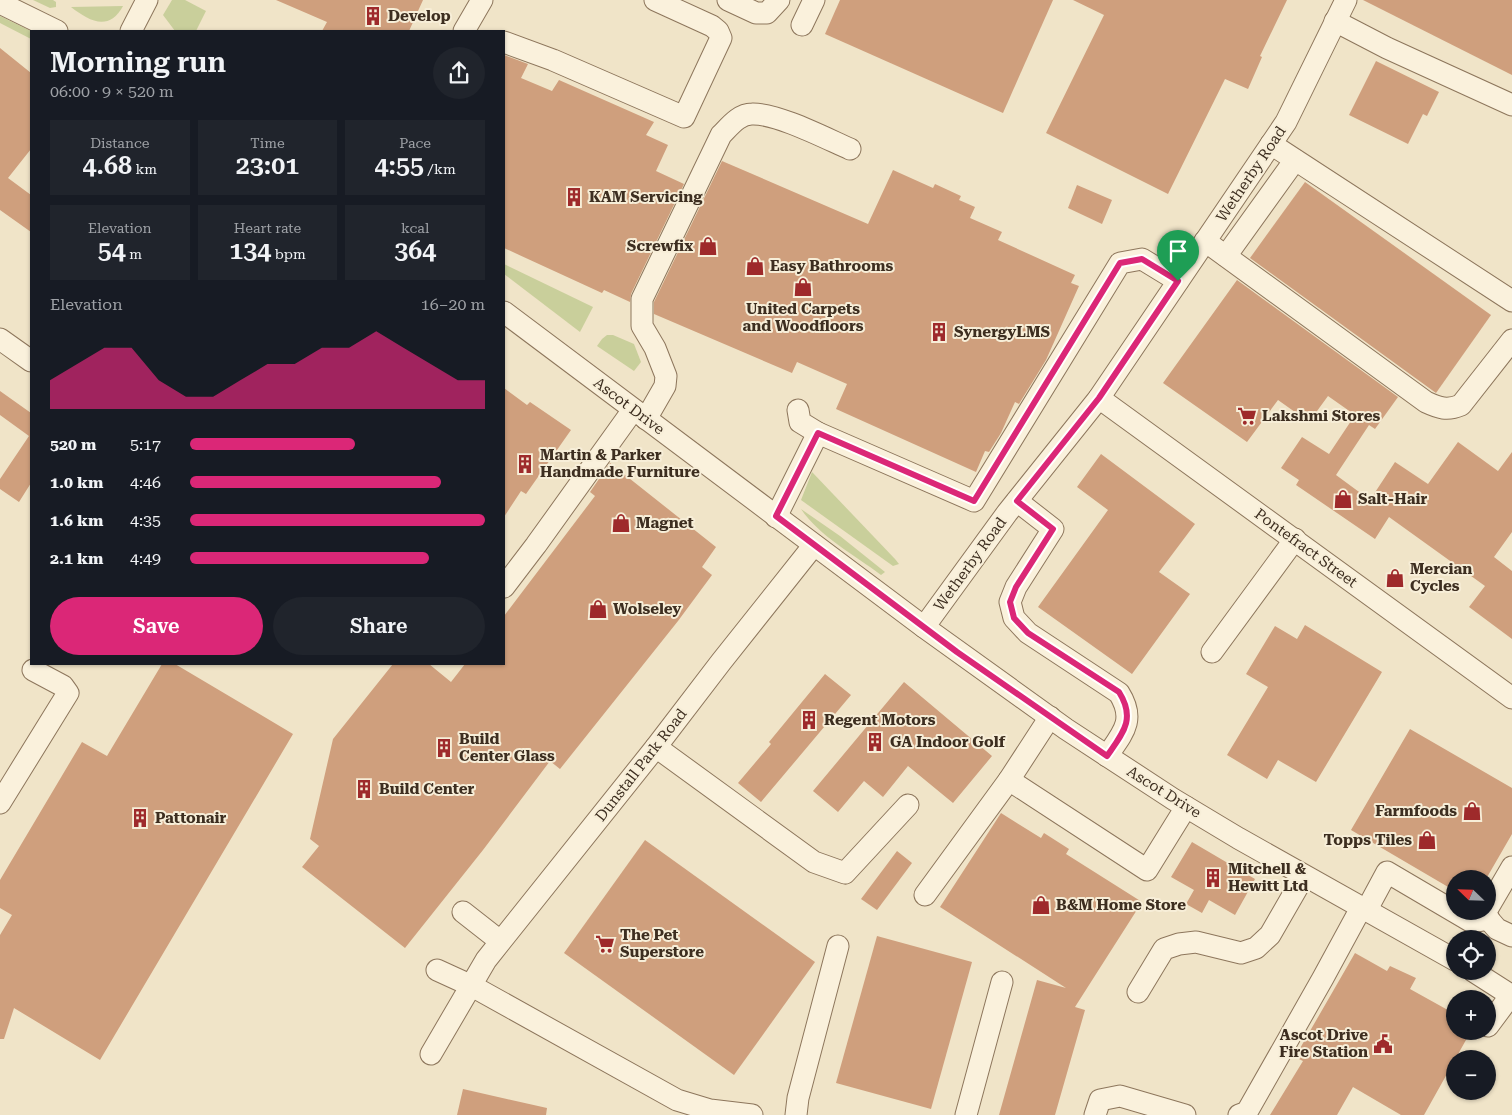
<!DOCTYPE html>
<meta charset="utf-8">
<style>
:root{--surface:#171b24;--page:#20242c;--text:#f1f3f6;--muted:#9ea1a6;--accent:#db2777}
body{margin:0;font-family:"Roboto Serif",serif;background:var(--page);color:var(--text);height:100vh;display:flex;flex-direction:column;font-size:19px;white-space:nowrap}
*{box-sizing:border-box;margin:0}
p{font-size:16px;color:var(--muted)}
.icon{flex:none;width:28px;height:28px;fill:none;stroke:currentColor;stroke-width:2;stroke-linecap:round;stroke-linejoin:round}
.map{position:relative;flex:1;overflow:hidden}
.details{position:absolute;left:30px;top:30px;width:475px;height:635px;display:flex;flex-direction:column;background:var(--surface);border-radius:0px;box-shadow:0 1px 4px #0004}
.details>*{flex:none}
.needle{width:32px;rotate:293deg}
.fabs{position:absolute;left:1446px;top:870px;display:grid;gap:10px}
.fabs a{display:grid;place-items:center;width:50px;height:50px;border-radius:50%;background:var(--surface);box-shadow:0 1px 4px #0004;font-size:25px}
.pin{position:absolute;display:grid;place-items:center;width:42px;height:42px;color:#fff;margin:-51px -21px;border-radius:50% 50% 50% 0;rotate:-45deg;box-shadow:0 0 5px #0007}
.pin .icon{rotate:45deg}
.round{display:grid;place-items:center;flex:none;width:52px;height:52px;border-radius:26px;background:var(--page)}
.head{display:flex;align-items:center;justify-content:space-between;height:85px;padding:0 20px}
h1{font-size:28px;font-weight:600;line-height:38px}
.metrics{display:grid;grid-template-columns:repeat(3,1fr);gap:8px;height:85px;padding:5px 20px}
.metrics div{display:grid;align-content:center;border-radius:0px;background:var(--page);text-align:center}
.metrics b{font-size:25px;font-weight:600}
.metrics small{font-size:14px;font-weight:400}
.metrics p{font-size:14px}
.chart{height:140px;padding:10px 20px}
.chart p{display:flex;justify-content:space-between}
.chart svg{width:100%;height:90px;margin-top:5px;fill:var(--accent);opacity:.7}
.button{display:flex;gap:10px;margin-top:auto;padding:10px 20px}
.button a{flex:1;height:58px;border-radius:30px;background:var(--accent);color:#fff;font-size:20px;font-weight:600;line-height:58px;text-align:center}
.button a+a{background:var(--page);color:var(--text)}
ul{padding:0 20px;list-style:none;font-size:16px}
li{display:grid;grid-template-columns:80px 60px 1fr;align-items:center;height:38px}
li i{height:12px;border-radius:6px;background:var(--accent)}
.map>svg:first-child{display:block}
.green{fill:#c9cf9b}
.building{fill:#cf9f7d}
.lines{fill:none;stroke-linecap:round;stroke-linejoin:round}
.minor-casing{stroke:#8d765c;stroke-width:23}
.minor{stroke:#faf1dc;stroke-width:21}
.route-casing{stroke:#fff;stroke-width:10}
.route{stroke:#db2777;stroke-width:6}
.labels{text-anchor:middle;stroke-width:4;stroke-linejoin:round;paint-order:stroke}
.poi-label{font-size:15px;font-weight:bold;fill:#3d2e20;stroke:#f7eed8;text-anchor:start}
.street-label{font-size:15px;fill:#3d2e20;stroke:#f7eed8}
</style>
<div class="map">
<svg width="1512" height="1115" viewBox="0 0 1512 1115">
<rect width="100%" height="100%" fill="#f0e4c8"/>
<g class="green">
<polygon points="33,0 53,0 56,2 56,7 50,8"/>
<polygon points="172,0 185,0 206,11 196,31 175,31 163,15"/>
<path d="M123,6C109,32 89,21 71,7Z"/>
<polygon points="0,16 31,31 31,39 0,23"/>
<polygon points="504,264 593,307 580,332 504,274"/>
<polygon points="607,335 613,335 634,344 641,362 634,371 597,346 602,339"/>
<polygon points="812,472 895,559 899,564 893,566 801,500"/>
<path d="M801,509L840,536L885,572L881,575C855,555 820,537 801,509Z"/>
</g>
<g class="building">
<polygon points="276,0 423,0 409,31 322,31 327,22"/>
<polygon points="840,0 1053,0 1003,113 825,34"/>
<polygon points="1073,0 1287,0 1260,56 1262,57 1248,89 1225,79 1168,194 1046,133 1104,15"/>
<polygon points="1363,0 1512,0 1512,75"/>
<polygon points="0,48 31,73 31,149 8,178 31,195 31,232 0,210"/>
<polygon points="504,55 528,64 521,78 552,91 559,80 654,122 646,135 668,145 656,171 684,184 631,294 630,302 604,290 602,293 504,248"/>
<polygon points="1376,61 1439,92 1427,116 1423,114 1408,144 1349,115"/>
<polygon points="722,161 868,224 893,170 933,188 935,184 961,196 959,200 975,207 970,218 1002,232 998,240 1075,275 1071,283 1079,286 1046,360 1019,404 1015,402 1001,433 989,452 985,451 976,472 836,409 847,384 797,362 792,373 654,314 654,302"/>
<polygon points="1305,182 1491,315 1436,393 1250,258"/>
<polygon points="1077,185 1112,200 1102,224 1068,208"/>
<polygon points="1237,280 1398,397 1375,429 1369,425 1336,475 1370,500 1395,462 1428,484 1458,442 1498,471 1512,452 1512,532 1494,557 1512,571 1512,639 1469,607 1485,586 1389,517 1375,539 1296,485 1299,480 1281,468 1302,437 1329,454 1355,415 1328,396 1309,422 1278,400 1247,442 1163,383"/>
<polygon points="504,388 527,405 530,402 571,430 526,494 521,491 504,517"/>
<polygon points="0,391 31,413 31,483 19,502 0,489 0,479 29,436 0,415"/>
<polygon points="1101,454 1195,524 1159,572 1190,594 1132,674 1038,607 1108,510 1077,487"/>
<polygon points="610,463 716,547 702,567 712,575 678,621 560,769 550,761 483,850 405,948 302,867 319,846 310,839 333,739 393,664 429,664 451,682 465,664 504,664 504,616 595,496 590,492"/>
<polygon points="1305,625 1382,672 1316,782 1278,760 1267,779 1227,755 1268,687 1246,674 1275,626 1297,639"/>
<polygon points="162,664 175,664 293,734 100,1060 14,1008 4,1039 0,1039 0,935 12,915 0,908 0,880 82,742 107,756"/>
<polygon points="825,674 851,695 761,802 738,783 771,744 769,742"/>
<polygon points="904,682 992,756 953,803 908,766 883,797 864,781 838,812 813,791"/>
<polygon points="1410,729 1512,788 1512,834 1486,879 1455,879 1455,891 1351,830"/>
<polygon points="1001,813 1041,838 1044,833 1069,849 1066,854 1142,902 1075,1007 1085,1010 1055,1115 999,1115 1037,980 1066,988 940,907"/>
<polygon points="645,840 815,962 734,1075 564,953"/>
<polygon points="1192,842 1255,879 1235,915 1209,900 1202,913 1186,904 1194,890 1171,877"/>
<polygon points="897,851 912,863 877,910 861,899"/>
<polygon points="877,936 972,962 931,1109 836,1083"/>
<polygon points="1355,953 1387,971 1390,966 1416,978 1410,989 1455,1014 1455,1031 1471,1031 1424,1115 1401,1115 1353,1087 1337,1115 1270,1115 1303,1061 1295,1057"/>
<polygon points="463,1089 547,1108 546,1115 457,1115"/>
</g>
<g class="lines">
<g class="minor-casing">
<g id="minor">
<polyline points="728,0 756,13 767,13 779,0"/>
<polyline points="0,3 57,31"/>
<polyline points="1335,21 1387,48 1512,105"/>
<polyline points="802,25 814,0"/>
<polyline points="131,31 147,0"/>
<polyline points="464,31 482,0"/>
<polyline points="504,42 553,60 684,117 721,38 718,31 712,26 655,0"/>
<polyline points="1271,144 1512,301"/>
<path d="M1205,241L1426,402C1439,408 1447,411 1461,405L1512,340"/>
<polyline points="1226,256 1295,160"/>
<polyline points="504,312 924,627 1066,729 1173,799 1238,838 1455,960"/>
<polyline points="0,339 31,361"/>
<polyline points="1099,398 1512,698"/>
<polyline points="798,410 800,422 818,433 974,501 1120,263 1142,259 1178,281"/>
<path d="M646,419L665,386L666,376L655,348L642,326V299L721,135C730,126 739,114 752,114C777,113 827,139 850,149"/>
<path d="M1017,501L1053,529L1016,587L1010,602L1014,618L1028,633L1119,693C1136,720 1123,733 1107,756"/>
<polyline points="776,517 818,433"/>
<polyline points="504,587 536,545 633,410"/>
<polyline points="924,627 1007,513 1099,398 1286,122 1346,0"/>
<polyline points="1212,652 1295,539"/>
<polyline points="656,747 814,862 845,873 908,805"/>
<polyline points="1009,780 1147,870 1186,807"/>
<polyline points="0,803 68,693 63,686 33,670"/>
<polyline points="925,895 1009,780 1050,717"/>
<polyline points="1488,908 1512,867"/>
<polyline points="1366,911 1387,872 1472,922 1489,919"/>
<polyline points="1486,911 1484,914 1497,929 1512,936"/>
<polyline points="463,912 500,941"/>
<polyline points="437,970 472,986 677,1100 710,1110 752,1115"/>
<polyline points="1473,971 1512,996"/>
<polyline points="1138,992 1164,949 1179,944 1196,942 1241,953 1256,948 1270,935 1304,876"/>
<polyline points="1488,1026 1511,995"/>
<polyline points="431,1054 486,960 656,747 721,662 814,545"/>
<polyline points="796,1115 798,1098 838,946"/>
<polyline points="966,1115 1002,982"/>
<polyline points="1095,1115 1100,1100 1120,1096 1185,1115"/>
<polyline points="1239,1115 1247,1112 1323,978 1361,908"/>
</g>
</g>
<use href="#minor" class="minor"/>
</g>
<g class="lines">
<g class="route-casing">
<path id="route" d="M1142,259L1178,281L1099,398L1017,501L1053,529L1016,587L1010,602L1014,618L1028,633L1119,692C1136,719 1123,733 1107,756L957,652L776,516L818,433L974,501L1120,263Z"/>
</g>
<use href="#route" class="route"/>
</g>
<defs>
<g id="building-bare" transform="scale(1.5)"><path d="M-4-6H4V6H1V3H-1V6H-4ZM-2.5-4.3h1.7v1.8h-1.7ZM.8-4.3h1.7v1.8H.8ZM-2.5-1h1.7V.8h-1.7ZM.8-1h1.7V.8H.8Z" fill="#9e2a2b" stroke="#f7eed8" stroke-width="2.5" paint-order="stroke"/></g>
<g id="shop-bare" transform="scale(1.5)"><path d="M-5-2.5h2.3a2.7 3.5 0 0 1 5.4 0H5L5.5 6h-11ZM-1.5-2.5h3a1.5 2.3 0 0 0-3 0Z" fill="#9e2a2b" stroke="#f7eed8" stroke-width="2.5" paint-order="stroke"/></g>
<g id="supermarket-bare" transform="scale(1.5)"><path d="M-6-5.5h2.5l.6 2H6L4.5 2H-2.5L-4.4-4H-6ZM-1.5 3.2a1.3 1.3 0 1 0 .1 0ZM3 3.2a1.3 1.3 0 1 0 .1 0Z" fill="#9e2a2b" stroke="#f7eed8" stroke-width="2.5" paint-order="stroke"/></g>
<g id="civic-bare" transform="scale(1.5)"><path d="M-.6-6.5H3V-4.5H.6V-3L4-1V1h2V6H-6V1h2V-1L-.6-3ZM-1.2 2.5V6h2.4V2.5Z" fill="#9e2a2b" stroke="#f7eed8" stroke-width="2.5" paint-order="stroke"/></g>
</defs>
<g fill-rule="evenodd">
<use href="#building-bare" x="373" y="16"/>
<use href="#building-bare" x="574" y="197"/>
<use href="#shop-bare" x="708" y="246"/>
<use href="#shop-bare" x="755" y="266"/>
<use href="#shop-bare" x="803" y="287"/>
<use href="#building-bare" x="939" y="332"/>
<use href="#supermarket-bare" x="1247" y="416"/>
<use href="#building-bare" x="525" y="464"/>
<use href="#shop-bare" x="1343" y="499"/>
<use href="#shop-bare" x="621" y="523"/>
<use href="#shop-bare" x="1395" y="578"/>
<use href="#shop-bare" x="598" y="609"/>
<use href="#building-bare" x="809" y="720"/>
<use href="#building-bare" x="875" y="742"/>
<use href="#building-bare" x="444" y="748"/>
<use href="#building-bare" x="364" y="789"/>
<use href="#shop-bare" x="1472" y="811"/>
<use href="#building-bare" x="140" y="818"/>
<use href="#shop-bare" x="1427" y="840"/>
<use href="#building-bare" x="1213" y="878"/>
<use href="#shop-bare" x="1041" y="905"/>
<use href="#supermarket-bare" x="605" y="944"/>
<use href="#civic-bare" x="1383" y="1044"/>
</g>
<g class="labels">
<g class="poi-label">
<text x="388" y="21">Develop</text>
<text x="589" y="202">KAM Servicing</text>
<text x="693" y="251" text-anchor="end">Screwfix</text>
<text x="770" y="271">Easy Bathrooms</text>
<text x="803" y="314" text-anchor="middle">United Carpets<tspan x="803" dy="17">and Woodfloors</tspan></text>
<text x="954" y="337">SynergyLMS</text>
<text x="1262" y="421">Lakshmi Stores</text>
<text x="540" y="460">Martin &amp; Parker<tspan x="540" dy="17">Handmade Furniture</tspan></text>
<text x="1358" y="504">Salt-Hair</text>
<text x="636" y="528">Magnet</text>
<text x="1410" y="574">Mercian<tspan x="1410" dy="17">Cycles</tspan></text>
<text x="613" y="614">Wolseley</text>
<text x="824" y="725">Regent Motors</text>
<text x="459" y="744">Build<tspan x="459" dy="17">Center Glass</tspan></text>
<text x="890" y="747">GA Indoor Golf</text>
<text x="379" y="794">Build Center</text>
<text x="1457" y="816" text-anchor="end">Farmfoods</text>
<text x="155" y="823">Pattonair</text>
<text x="1412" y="845" text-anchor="end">Topps Tiles</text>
<text x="1228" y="874">Mitchell &amp;<tspan x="1228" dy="17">Hewitt Ltd</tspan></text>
<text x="1056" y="910">B&amp;M Home Store</text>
<text x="620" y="940">The Pet<tspan x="620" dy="17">Superstore</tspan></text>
<text x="1368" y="1040" text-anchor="end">Ascot Drive<tspan x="1368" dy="17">Fire Station</tspan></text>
</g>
<g class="street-label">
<text transform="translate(1251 174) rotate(-56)" y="5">Wetherby Road</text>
<text transform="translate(629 406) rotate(37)" y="5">Ascot Drive</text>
<text transform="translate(1306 548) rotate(36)" y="5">Pontefract Street</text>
<text transform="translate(970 564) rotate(-54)" y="5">Wetherby Road</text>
<text transform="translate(641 765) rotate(-52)" y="5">Dunstall Park Road</text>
<text transform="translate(1164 792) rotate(32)" y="5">Ascot Drive</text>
</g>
</g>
</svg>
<div class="fabs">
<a><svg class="needle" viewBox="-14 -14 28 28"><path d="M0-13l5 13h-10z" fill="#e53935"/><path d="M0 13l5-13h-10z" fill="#9ea1a6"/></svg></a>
<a><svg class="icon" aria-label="locate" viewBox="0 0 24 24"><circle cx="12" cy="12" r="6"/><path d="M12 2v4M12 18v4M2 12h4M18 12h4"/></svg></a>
<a>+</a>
<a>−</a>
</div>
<div class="pin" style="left:1178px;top:281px;background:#1e9e55"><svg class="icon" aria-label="arrive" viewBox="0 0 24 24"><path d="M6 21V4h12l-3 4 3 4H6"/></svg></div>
<section class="details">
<div class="head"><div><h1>Morning run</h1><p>06:00 · 9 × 520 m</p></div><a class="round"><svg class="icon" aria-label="share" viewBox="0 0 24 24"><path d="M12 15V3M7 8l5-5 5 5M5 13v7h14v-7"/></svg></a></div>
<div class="metrics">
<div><p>Distance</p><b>4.68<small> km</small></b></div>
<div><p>Time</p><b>23:01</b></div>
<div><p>Pace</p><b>4:55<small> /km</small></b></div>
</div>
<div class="metrics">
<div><p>Elevation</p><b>54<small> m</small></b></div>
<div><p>Heart rate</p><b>134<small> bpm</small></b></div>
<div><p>kcal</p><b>364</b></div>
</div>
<div class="chart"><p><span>Elevation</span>16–20 m</p>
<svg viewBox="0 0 160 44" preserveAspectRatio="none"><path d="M0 44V30L10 22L20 14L30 14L40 30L50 38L60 38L70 30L80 22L90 22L100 14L110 14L120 6L130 14L140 22L150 30L160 30V44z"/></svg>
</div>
<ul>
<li><b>520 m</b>5:17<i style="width:56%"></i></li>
<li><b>1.0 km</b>4:46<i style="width:85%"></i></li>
<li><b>1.6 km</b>4:35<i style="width:100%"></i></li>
<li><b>2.1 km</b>4:49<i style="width:81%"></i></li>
</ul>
<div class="button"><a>Save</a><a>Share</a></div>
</section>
</div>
